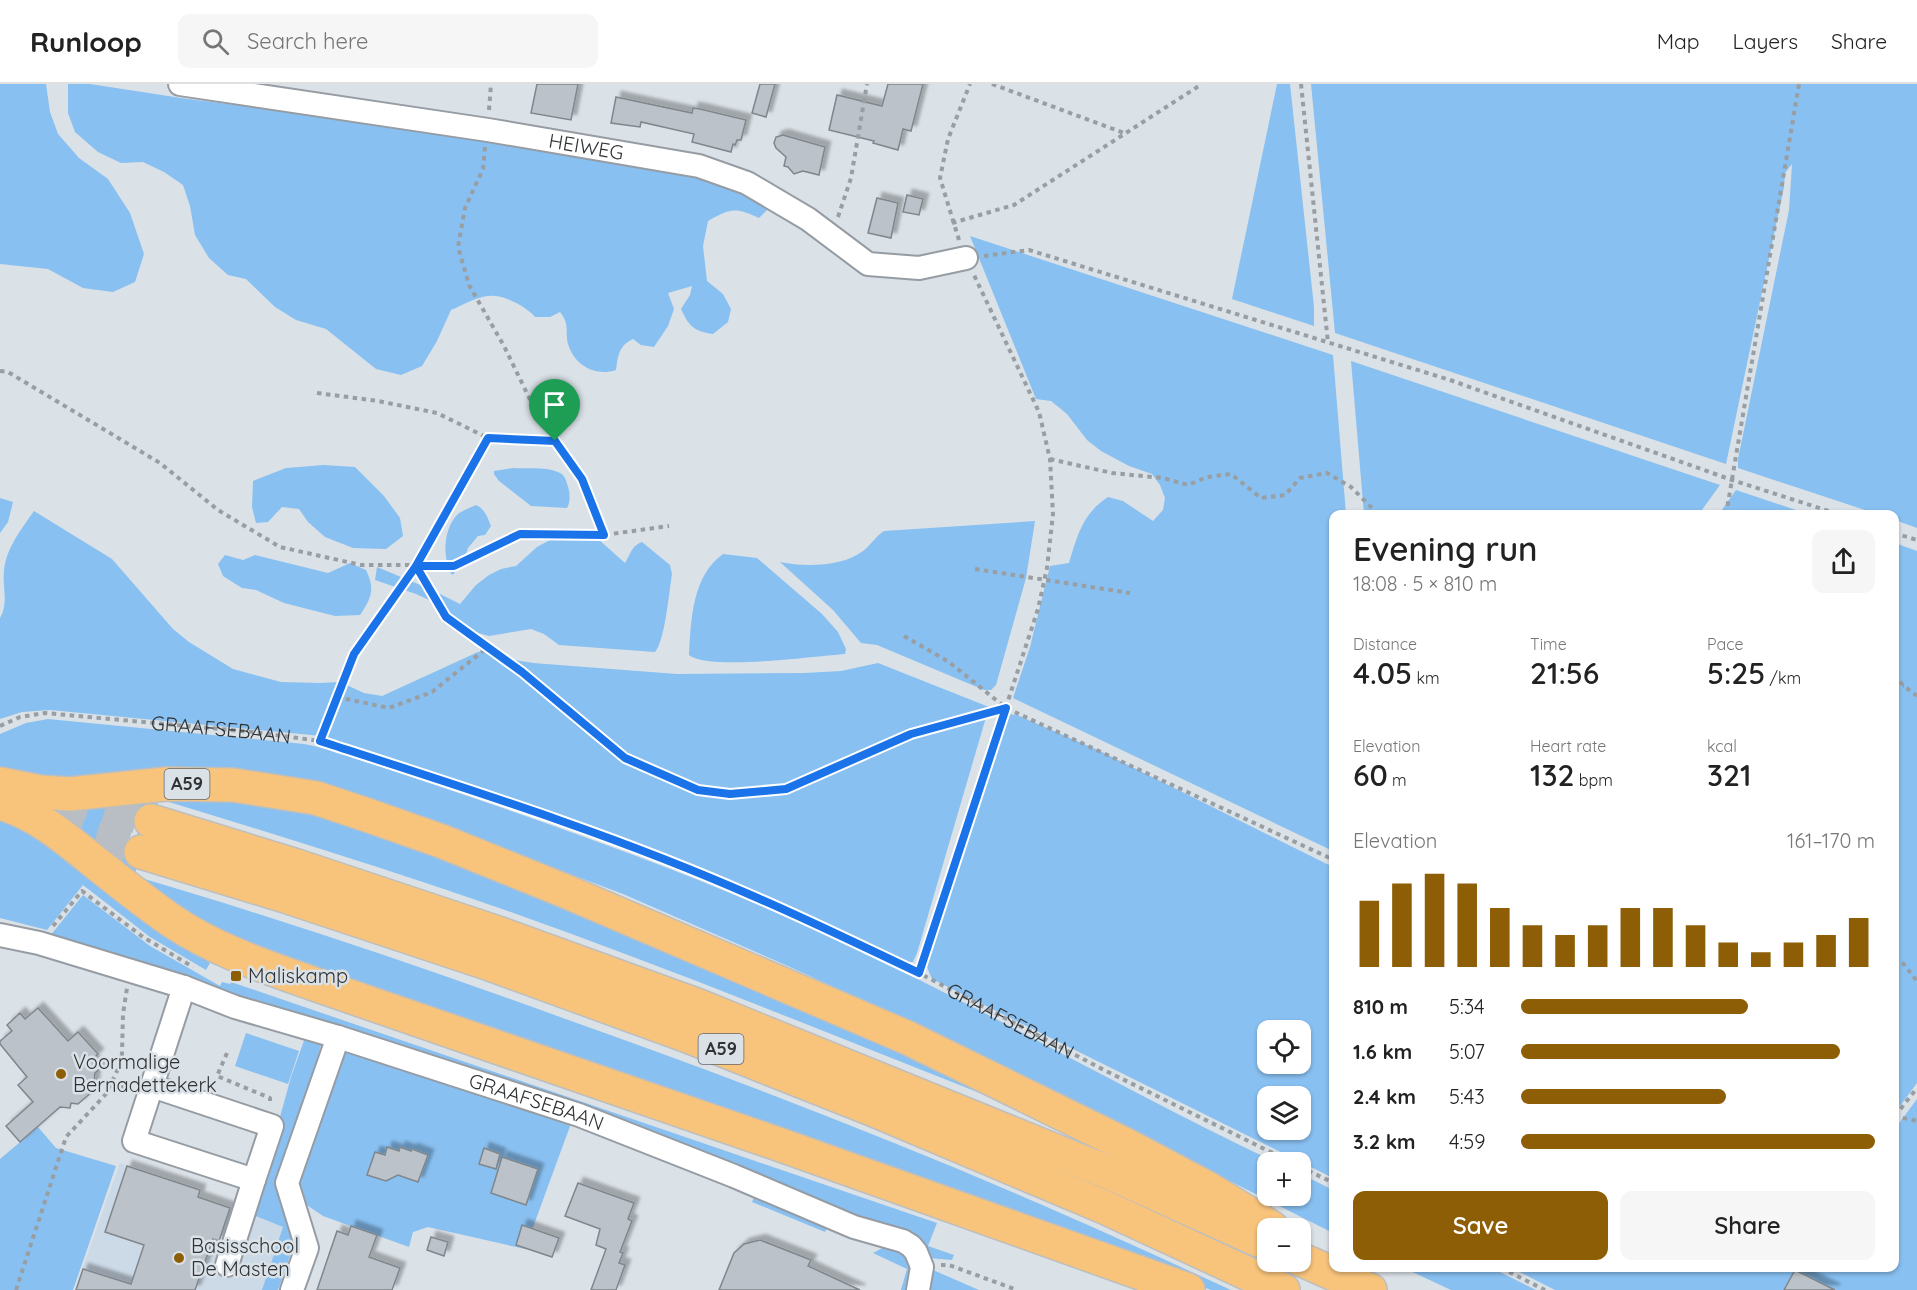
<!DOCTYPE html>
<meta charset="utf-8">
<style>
:root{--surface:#fff;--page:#f6f6f6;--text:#222;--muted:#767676;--line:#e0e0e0;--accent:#8d5e06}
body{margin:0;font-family:Quicksand,sans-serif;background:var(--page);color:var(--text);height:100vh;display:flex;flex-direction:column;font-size:22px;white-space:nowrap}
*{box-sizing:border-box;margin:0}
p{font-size:20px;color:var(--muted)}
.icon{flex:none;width:33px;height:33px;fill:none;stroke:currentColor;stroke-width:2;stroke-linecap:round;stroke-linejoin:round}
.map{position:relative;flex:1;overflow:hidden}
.panel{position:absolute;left:1329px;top:426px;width:570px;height:762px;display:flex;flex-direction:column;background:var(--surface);border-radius:12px;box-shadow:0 2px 4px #0004}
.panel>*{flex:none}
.buttons{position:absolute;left:1257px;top:936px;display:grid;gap:12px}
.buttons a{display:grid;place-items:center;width:54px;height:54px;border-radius:12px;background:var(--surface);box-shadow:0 2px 4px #0004;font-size:30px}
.pin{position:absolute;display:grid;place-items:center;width:51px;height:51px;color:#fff;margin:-62px -26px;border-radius:50% 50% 50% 0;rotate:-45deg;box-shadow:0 0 6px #0007}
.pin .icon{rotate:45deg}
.round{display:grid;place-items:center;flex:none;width:63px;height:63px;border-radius:12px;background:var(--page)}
.overview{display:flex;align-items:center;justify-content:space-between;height:102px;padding:0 24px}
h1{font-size:33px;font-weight:600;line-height:45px}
.figures{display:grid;grid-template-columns:repeat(3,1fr);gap:9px;height:102px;padding:6px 24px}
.figures div{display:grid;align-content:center}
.figures b{font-size:30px;font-weight:600}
.figures small{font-size:16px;font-weight:400}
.figures p{font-size:16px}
.chart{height:168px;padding:12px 24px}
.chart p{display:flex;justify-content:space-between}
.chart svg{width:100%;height:108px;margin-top:6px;stroke:var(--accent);stroke-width:6}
.action{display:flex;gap:12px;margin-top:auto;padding:12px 24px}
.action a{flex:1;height:69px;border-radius:12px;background:var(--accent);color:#fff;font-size:24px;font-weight:600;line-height:69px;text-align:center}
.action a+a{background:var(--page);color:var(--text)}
ul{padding:0 24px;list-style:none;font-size:20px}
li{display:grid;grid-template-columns:96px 72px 1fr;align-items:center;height:45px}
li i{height:15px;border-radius:8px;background:var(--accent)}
header{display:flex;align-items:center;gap:36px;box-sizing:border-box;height:84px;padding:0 30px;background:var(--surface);border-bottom:2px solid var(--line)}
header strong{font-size:28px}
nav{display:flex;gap:33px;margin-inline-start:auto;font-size:21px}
.search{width:420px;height:54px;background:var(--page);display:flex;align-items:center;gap:15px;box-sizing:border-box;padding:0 21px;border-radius:12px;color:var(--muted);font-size:22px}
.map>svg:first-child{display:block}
.built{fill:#ccd9e6}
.green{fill:#88c0f1;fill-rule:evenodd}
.building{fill:#bbc2c9;stroke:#7f868c;stroke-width:1.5;filter:url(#shadow)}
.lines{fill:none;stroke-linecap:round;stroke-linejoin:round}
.highway-tunnel{stroke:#b8bec3;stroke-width:33;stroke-dasharray:33 16;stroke-linecap:butt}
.minor-casing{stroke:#969ca3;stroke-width:26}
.highway-casing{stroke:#bdbebe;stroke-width:36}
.path{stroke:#999ea3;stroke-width:4;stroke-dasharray:4.5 4.5;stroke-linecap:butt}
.minor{stroke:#fff;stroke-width:22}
.highway{stroke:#f8c47c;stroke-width:33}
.route-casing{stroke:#fff;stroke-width:12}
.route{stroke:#1a73e8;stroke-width:8}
.poi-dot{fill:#8d5e06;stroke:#dae1e7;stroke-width:2}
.labels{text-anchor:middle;stroke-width:5;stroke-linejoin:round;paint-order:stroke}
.shield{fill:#dae1e7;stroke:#63676a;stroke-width:1.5}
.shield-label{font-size:18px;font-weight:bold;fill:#303335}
.street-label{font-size:20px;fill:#303335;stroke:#dae1e7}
.poi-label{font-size:20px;fill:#303335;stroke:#dae1e7;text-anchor:start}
</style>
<header>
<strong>Runloop</strong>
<div class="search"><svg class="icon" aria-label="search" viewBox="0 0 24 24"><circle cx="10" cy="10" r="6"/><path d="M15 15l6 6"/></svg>Search here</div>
<nav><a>Map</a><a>Layers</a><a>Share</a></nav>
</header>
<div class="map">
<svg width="1917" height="1206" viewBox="0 0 1917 1206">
<defs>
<filter id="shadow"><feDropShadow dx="5.5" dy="-5.5" stdDeviation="1.5" flood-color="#0004"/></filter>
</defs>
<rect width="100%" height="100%" fill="#dae1e7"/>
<polygon class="built" points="120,1079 200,1106 198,1113 283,1143 262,1206 75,1206"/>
<g class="green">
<polygon points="0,0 46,0 50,28 58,50 79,74 108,95 130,129 144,170 135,198 113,208 83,204 48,185 0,180"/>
<path d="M68,0H90L181,14L519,58L705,94L750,114L768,125L759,134C736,123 730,124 708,137L703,162L707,197L723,210L731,225L728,238L713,250C693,247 689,242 681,225L690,211L692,202L668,209L674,225L668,242L654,263L641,261L633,255C619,261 618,272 616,286C595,293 574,281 568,260C565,246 570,241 560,228L550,233H535C531,228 526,225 520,221C490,204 480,213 451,226L437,257L422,282L401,291L376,285L326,245L296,236L275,223L246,195L228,191L209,174L195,151L190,122L183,101L164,88L143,78L121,79L98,68L75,48L68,29Z"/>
<polygon points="1277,0 1290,0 1314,223 1314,242 1232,215"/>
<polygon points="1311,0 1917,0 1917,444 1895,436 1894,430 1877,430 1738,384 1738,375 1789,126 1792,80 1785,89 1784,103 1726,380 1335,249"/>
<path d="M970,152L1333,271L1346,430H1334L1333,767L1013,614L1030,563L1050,482L1069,479C1077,452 1083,429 1108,413L1123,417L1153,437L1163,426L1165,414L1160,401L1152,390L1129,382L1101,367L1087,356L1067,330L1051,317L1036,315Z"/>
<polygon points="1351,277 1720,401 1699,430 1364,430"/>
<polygon points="324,381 355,383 384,412 400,434 403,452 386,465 353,464 325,453 308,438 299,425 282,423 268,438 256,439 252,423 253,397 286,384"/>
<path d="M513,384C527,385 548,382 560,389C566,392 567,400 569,406C570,413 570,419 567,424L531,422L499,397L494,390V387Z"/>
<polygon points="1736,406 1808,430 1719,430"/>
<polygon points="0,414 13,418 8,438 0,449"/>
<path d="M476,421C484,424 488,434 491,442L485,451L478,452L468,464L462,482L452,491C442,475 443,444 458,430C463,426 470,424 476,421Z"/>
<path d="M34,427L112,475L173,545L189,558L233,585L281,598L320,599L340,598L364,609L382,612L478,568L486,567L496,569L508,575L533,579L677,590L804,589L841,587L878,579L989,623L917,869L913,878L905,879L734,799L562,731L321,652L50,626L22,628L0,635V534C9,518 2,504 4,487C6,464 21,446 34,427Z"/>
<path d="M1035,437L1026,494L996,601L991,606H984L877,561L861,559L833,526L780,478C805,483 842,483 863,467C871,461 875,453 884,447Z"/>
<path d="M585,451L598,455L625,479C630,471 632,461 642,458L670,481L672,490C669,508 665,557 655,568L559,561L544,550L531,545L489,552L475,548L438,520L416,510L375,496L377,483L430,505L460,520L476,501L489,491L501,485L516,482L537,463L550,456Z"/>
<polygon points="1895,459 1917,467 1917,999 1900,1022 1895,1024"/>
<path d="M723,470L757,474L822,530L838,548L846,565L845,570C816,572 709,587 689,571C691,536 692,492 723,470Z"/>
<path d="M225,471L243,476L255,471L328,489L350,479L366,486C375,505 372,513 360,531L335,532L284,519L256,506L242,504L223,492L218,480Z"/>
<path d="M1008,630L1017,631L1100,667L1333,783V1094L932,895L927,883ZM1268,946H1300V980H1268ZM1300,1012V1046H1268V1012Z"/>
<path d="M48,635L304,660L328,665C500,723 674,779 839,857C987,926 1128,1008 1275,1078H1268V1112H1300L1301,1090L1333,1106V1149L940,951L781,879L623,810L346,706L248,686L201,683L127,694L68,705L0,692V650L26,639Z"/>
<path d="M162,708L314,721L696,865L1000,1017C835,952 672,885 505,826C390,786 275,750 159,715L134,792C278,834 419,882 560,933C730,993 899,1058 1065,1131C1121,1155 1176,1181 1231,1206H1211L1143,1180L226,860L15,716ZM144,728L130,775L102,750L100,740L108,733Z"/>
<polygon points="0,728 8,731 190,866 210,879 206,886 150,853 83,801 47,846 0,834"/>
<polygon points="83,811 150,862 220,902 222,898 230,900 231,898 937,1139 928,1162 954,1171 952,1176 929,1174 908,1147 898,1143 863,1138 50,852"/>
<polygon points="246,949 299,967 288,1000 235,982"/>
<polygon points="306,951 323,955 280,1097 278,1107 294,1160 278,1206 262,1206 283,1143 253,1131 291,993"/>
<polygon points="347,961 573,1034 525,1165 428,1143 413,1148 409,1163 323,1132 295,1113"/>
<polygon points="1917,1015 1917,1206 1555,1206 1512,1184 1894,1184 1895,1041 1897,1042"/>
<polygon points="38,1043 56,1064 116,1082 73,1206 0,1206 0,1075"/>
<polygon points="755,1111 827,1144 825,1148 752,1118"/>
<path d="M886,1162C910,1171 914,1181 907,1206H901L907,1185L873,1169Z"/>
<polygon points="1404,1184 1492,1184 1536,1206 1451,1206"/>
<polygon points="933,1186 979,1206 924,1206 928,1192"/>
</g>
<g class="building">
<polygon points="537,0 578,0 571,36 531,29"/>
<polygon points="760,0 775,0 766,33 752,29"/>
<polygon points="888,0 923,0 911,47 903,45 898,66 873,59 874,57 829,46 837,11 882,22"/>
<polygon points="616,13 692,29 693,24 700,25 746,36 741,56 737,56 735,61 733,60 731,68 692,58 694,50 641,38 640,43 611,39"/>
<polygon points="783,51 825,63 819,91 803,87 794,90 788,83 784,82 786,73 776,64 774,59 776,53"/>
<polygon points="907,111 923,115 919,131 903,128"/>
<polygon points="877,114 898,119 891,154 868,149"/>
<polygon points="38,924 68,957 78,948 98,970 92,976 100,985 95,989 93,1007 78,1020 71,1019 70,1024 60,1023 20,1058 6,1042 33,1018 18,1001 27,993 0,960 0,957 12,947 7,941 20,929 25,935"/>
<polygon points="387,1063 399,1067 400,1063 411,1067 412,1065 428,1071 418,1098 398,1091 386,1097 367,1091 375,1068 385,1071"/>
<polygon points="484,1064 500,1070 496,1085 479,1080"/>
<polygon points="502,1073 538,1085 526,1121 491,1109"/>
<polygon points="127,1082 200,1106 198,1113 230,1124 219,1157 213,1155 195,1206 76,1206 83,1185 131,1200 144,1161 105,1148"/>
<polygon points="578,1099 634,1119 628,1135 632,1137 620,1168 623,1169 619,1179 625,1181 616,1206 591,1206 606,1165 596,1161 600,1145 565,1132"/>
<polygon points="522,1141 559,1154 552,1173 516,1161"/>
<polygon points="351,1142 377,1151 369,1173 400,1184 392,1206 317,1206 337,1147 348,1151"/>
<polygon points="431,1153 448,1158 444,1172 427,1166"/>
<polygon points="760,1156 811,1176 808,1182 860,1206 719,1206 734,1169 744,1160"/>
<polygon points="1795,1186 1835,1206 1784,1206"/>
</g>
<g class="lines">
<g class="highway-tunnel">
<polyline points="58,711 151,737"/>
<polyline points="48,742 141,768"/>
</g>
<g class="minor-casing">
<g id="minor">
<path id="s2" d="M180,0L488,46L699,82L747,99L808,135L868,180L919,184L966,174"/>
<path id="s3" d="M0,851L39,859L184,903L235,923L338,953L579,1031L734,1092L854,1143L903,1157L911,1162L916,1168L922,1183L918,1206"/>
<polyline points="152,1002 272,1042 254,1096 134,1057 184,903"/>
<polyline points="227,1181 254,1096"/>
<polyline points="292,1206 307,1164 287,1099 338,953"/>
</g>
</g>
<g class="highway-casing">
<g id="highway">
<polyline points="0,700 40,708 70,710 166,700 233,701 316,714 367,731 441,757 565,807 908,954 1126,1061 1209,1105 1272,1144"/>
<path d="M0,719C38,730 66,755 96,779C121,799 146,819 172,837C215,866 266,883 314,900L778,1060L1188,1206"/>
<polyline points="151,737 297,782 498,849 699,922 1117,1092 1258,1156"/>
<polyline points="141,768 285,812 487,879 685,951 874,1026 1104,1123 1283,1206"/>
<polyline points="1300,1175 1370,1206"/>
</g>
</g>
<g class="path">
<polyline points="992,0 1124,49"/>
<polyline points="1301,0 1328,259"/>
<polyline points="489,26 491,0"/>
<polyline points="485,63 483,85 465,124 458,163 469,201 504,262 538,332 582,395 604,451"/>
<polyline points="838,133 851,94 867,0"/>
<polyline points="952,139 1014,121 1202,0"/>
<polyline points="959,156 940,94 948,55 970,0"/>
<polyline points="984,172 1029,166 1450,296 1732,396 1838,430"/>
<polyline points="0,287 8,288 160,379 218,426 280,463 361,481 454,481 520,450 604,451 669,442"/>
<polyline points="317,309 378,317 437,329 488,354 555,357"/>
<polyline points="1050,375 1112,389 1163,394 1188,401 1207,393 1231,390 1261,414 1285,411 1300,394 1327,389 1351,403 1378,430"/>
<polyline points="1724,430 1727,425 1799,0"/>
<polyline points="1894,449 1917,456"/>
<polyline points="416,482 446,533 522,588 625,674 698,706 730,710 786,705 911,650 1005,624"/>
<polyline points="975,485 1130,509"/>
<polyline points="904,552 949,578 1006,624 1334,776"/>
<polyline points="1894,591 1904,602 1917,612"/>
<polyline points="1894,604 1904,602"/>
<polyline points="337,613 389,624 432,608 488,563"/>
<path id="s1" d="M0,642L20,633L45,629L253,648L320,657L473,707L643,768L752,811L919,889L1104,986L1291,1078"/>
<polyline points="320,657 354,570 416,482 488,354"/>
<polyline points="53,842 82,807 143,853 193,883"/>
<polyline points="1894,875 1902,878 1917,897"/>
<polyline points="919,889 1038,525 1047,484 1053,430 1050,375 1039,328 974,191"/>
<polyline points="227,969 217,992 270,1014 270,1020"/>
<polyline points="112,1000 131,1006"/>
<polyline points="1894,1032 1917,1037"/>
<polyline points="1895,1032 1917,1004"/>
<polyline points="1300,1083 1334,1099"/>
<polyline points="941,1181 949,1181 1017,1206"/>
<polyline points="1501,1184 1545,1206"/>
<polyline points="16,1206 66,1053 106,1010 118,985 122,970 123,930 127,904"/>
</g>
<use href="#minor" class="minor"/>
<use href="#highway" class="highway"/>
</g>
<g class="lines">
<g class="route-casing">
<path id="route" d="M555,357L488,354L416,482L354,570L320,657C465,704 613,750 753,812C809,836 864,863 919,889L1006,624L911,650L786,705L730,710L698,706L625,674L522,588L446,533L416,482H454L520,450L604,451L582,395L555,357"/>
</g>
<use href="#route" class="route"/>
</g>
<g class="poi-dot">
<rect x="230" y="886" width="12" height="12" rx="3"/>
<circle cx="61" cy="990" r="6"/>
<circle cx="179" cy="1174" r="6"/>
</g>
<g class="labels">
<g class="shield">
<rect x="164.5" y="685" width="45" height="30" rx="4.5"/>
<rect x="698.5" y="950" width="45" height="30" rx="4.5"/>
</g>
<g class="shield-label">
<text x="187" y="706">A59</text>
<text x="721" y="971">A59</text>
</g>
<g class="street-label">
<text dy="7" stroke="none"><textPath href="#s2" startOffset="411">HEIWEG</textPath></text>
<text dy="7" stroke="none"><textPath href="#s1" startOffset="224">GRAAFSEBAAN</textPath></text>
<text dy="7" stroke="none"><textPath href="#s1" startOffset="1070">GRAAFSEBAAN</textPath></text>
<text dy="7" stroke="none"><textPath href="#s3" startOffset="562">GRAAFSEBAAN</textPath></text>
</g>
<g class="poi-label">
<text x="248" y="899">Maliskamp</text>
<text x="73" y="985">Voormalige<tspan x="73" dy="23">Bernadettekerk</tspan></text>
<text x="191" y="1169">Basisschool<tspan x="191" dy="23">De Masten</tspan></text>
</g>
</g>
</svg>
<div class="buttons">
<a><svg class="icon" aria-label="locate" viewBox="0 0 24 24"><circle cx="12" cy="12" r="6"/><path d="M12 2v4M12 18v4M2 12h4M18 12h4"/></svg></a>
<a><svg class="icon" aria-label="layers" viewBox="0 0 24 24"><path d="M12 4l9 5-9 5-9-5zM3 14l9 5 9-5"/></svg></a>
<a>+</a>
<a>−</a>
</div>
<div class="pin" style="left:555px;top:357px;background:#1e9e55"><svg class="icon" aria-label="arrive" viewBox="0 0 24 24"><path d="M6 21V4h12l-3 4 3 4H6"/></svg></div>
<section class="panel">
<div class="overview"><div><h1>Evening run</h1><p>18:08 · 5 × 810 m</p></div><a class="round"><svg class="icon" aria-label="share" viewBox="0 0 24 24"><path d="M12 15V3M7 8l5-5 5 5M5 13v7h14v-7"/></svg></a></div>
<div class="figures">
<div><p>Distance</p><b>4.05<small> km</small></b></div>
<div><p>Time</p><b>21:56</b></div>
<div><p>Pace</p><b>5:25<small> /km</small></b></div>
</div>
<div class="figures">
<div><p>Elevation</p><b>60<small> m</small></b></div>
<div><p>Heart rate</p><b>132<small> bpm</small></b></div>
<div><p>kcal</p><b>321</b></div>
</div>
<div class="chart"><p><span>Elevation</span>161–170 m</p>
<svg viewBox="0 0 160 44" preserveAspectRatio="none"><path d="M5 44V17M15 44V10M25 44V6M35 44V10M45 44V20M55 44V27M65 44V31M75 44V27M85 44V20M95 44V20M105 44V27M115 44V34M125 44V38M135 44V34M145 44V31M155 44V24"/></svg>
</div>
<ul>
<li><b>810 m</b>5:34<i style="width:64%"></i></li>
<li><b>1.6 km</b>5:07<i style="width:90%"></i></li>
<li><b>2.4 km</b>5:43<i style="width:58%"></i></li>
<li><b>3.2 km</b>4:59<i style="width:100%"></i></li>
</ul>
<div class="action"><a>Save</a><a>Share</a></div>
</section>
</div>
